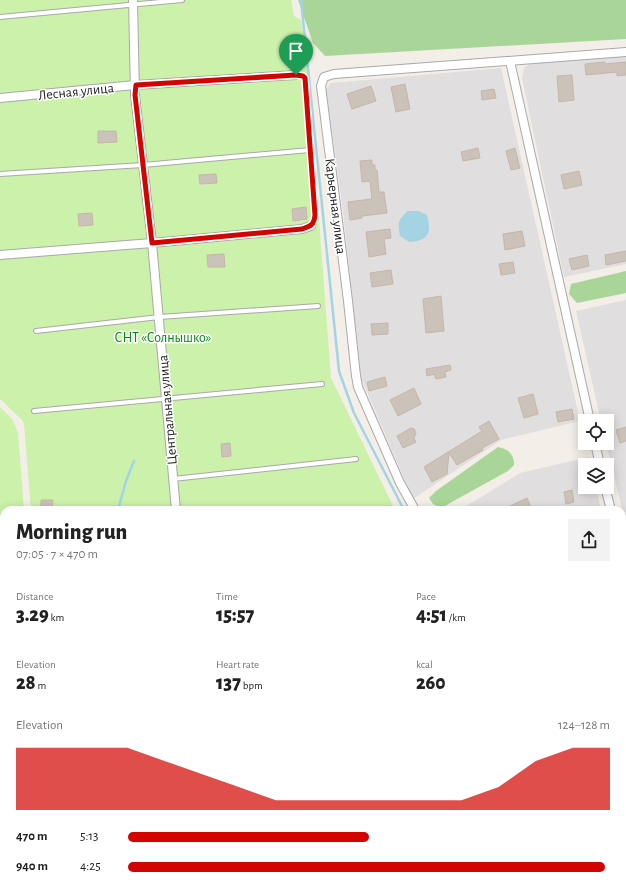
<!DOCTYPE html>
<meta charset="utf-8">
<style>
:root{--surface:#fff;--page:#f2f2f2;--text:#222;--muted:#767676;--accent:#d30400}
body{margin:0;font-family:"Alegreya Sans",sans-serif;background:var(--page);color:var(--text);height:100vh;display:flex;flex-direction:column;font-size:15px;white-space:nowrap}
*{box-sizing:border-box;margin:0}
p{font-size:13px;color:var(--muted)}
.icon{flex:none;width:22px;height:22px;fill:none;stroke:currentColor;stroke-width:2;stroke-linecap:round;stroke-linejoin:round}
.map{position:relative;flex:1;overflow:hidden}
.details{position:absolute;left:0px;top:506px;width:626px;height:384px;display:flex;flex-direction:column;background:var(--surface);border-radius:12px 12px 0 0;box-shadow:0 2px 10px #0003}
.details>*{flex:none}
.tools{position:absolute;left:578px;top:414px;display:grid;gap:8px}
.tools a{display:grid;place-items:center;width:36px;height:36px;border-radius:0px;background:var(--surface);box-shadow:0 2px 10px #0003;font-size:20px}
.pin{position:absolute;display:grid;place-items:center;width:34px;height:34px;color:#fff;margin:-41px -17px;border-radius:50% 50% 50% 0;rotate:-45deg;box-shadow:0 0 4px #0007}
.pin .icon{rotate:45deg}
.round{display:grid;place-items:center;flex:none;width:42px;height:42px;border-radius:0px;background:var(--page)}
.overview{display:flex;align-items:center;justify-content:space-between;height:68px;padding:0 16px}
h1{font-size:22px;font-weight:800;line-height:30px}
.figures{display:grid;grid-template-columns:repeat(3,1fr);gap:6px;height:68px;padding:4px 16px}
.figures div{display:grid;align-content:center}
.figures b{font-size:20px;font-weight:800}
.figures small{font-size:11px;font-weight:400}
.figures p{font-size:11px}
.chart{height:112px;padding:8px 16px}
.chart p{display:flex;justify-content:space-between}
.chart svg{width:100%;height:72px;margin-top:4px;fill:var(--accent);opacity:.7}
ul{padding:0 16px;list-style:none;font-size:13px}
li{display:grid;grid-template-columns:64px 48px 1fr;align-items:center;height:30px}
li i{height:10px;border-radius:5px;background:var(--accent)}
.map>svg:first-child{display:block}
.residential{fill:#e0dede;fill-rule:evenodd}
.grass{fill:#cbf1aa}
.forest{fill:#a9d698}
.water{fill:#a4d4e4}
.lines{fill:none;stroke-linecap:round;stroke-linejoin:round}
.stream{stroke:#a4d4e4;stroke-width:2.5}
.building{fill:#cbc2ba;stroke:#c6b6a8}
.lane-casing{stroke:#a9a9a9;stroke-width:6}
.street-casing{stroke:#a9a9a9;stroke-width:10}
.lane{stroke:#fff;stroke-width:4}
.street{stroke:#fff;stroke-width:8}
.route-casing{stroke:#fff;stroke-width:8}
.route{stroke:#d30400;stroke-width:5}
.labels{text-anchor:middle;stroke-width:3;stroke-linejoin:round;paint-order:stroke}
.street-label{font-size:14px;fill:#222;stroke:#fff}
.park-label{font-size:14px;fill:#01890f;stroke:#fff}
</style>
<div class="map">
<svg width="626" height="890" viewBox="0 0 626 890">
<rect width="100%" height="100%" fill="#f3efe8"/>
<g class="residential">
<polygon points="626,55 626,264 564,277 522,78 524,68 530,64"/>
<path d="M501,68L580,421L501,440L413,499L361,378L343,212L326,89L331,83ZM408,211H419L427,215L430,225L428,235L401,217Z"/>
<polygon points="626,300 626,525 606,443 607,443 607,421 601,421 576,311"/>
<polygon points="589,457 591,465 585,465 585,487 596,487 601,510 460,510 520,473"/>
<polygon points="0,667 4,668 4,816 0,817"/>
<polygon points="4,826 4,886 49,886 48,890 0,890 0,827"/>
</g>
<g class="grass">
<polygon points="0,0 291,0 294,16 301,20 307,61 331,378 395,510 31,510 24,424 22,420 0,399"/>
<polygon points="0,407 13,420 18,433 24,510 4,510 4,538 0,539"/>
<polygon points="622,673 626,675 626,738 622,739"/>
<polygon points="622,753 626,753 626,890 70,890 71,886 622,886"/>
</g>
<g class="forest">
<polygon points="298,0 626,0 626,39 325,56 313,43"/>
<polygon points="626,271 626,293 577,303 569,294 571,284"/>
<path d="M498,447C509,449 514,455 514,465L508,471L441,508L433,504L429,498L436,491Z"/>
</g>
<path class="water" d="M408,211H419L427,215C433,233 428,241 409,242L400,236C398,223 397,220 408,211Z"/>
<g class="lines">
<g class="stream">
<polyline points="301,0 339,371 354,413 404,510"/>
<polyline points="118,510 126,481 134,461"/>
<polyline points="0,649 4,651"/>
<polyline points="622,668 626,670"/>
<polyline points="63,890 64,886"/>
</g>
</g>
<g class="building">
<polygon points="605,62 605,64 626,62 626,75 617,76 617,72 586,75 585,64"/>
<polygon points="572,75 574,100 559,102 557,76"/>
<polygon points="405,84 410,109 396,112 391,87"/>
<polygon points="371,86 376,101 352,109 347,94"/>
<polygon points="494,89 496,98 482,100 481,91"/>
<polygon points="98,131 116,131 117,142 98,143"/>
<polygon points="478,148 480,158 463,161 461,152"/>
<polygon points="515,148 520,168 511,170 506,151"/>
<polygon points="372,160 372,165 375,165 375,170 377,170 379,192 384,192 387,213 362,216 362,218 350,220 348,202 372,199 370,181 362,182 360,161"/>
<polygon points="579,171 582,185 564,189 561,175"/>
<polygon points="216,174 217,183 200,184 199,175"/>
<polygon points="306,207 307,219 293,221 292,209"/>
<polygon points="92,213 93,225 79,226 78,214"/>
<polygon points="390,229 391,238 384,239 386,254 369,257 366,232"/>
<polygon points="522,231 525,246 505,250 503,234"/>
<polygon points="626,251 626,261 606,265 605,255"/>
<polygon points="224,254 225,267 208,267 207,255"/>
<polygon points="587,255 589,266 572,270 569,259"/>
<polygon points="513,262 515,273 501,275 499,264"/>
<polygon points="391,270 393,284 372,287 370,273"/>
<polygon points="441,296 444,331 426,333 423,299"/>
<polygon points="388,323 388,334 372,335 371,324"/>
<polygon points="450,365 451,370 445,372 446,377 436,379 434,374 427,376 426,369"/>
<polygon points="385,377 387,386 369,391 367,382"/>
<polygon points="414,388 421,404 398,416 390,400"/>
<polygon points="533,394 538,414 524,418 518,398"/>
<polygon points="572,409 574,419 558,422 556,412"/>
<polygon points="489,421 499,439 482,448 483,450 457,465 449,453 447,474 432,482 424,467 482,431 479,427"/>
<polygon points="626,427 626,441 620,443 616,430"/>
<polygon points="411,428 414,429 416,433 414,438 416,442 403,448 397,436"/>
<polygon points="230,443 231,456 222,457 221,444"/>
<polygon points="572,490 574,502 566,504 564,492"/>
<polygon points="527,498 532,510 502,510"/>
<polygon points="41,500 53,500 52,510 41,510"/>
</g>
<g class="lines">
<g class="lane-casing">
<g id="lane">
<polyline points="0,17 182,0"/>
<polyline points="296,75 303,76 305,78 315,215 314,223 311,226"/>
<polyline points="0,174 143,165 310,150"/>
<polyline points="36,331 159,317 318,306"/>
<polyline points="34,411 322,384"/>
<polyline points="173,479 356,459"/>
<polyline points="0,658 4,660"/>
<polyline points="622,761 626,760"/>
<polyline points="622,846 626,847"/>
<polyline points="367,886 389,890"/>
<polyline points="136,890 136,886"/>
<polyline points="219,890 220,886"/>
</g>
</g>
<g class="street-casing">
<g id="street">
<polyline points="133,0 135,95 152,243 176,510"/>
<polyline points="510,61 590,421"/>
<polyline points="0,98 135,85 296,75"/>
<polyline points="0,255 152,243 302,229 311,226"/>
<polyline points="595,443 600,465"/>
<polyline points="605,487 611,510"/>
<polyline points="415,510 400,483 358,387 356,376 348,301 321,86 324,77 334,74 626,52"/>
<polyline points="622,557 624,567"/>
<polyline points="622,656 626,658"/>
<polyline points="622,747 626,747"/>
<polyline points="0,822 4,821"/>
<polyline points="54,890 55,886"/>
<polyline points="409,890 409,886"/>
</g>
</g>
<use href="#lane" class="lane"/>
<use href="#street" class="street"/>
</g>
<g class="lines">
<g class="route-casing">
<path id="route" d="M296,75L303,76L305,78L315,215C314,225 311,226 302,229L152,243L135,95L136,85Z"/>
</g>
<use href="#route" class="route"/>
</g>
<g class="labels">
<g class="street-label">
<text transform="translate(76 91) rotate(-6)" y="5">Лесная улица</text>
<text transform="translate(336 206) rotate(83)" y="5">Карьерная улица</text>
<text transform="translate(167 410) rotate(-95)" y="5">Центральная улица</text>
</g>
<g class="park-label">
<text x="163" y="342">СНТ «Солнышко»</text>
</g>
</g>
</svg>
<div class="tools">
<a><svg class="icon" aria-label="locate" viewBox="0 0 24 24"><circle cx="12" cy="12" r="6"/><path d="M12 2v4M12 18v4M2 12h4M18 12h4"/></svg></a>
<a><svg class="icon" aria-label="layers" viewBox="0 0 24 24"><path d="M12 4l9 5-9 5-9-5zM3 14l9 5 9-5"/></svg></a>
</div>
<div class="pin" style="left:296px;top:75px;background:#1e9e55"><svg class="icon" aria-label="arrive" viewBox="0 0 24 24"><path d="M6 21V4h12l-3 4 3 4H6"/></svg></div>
<section class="details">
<div class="overview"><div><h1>Morning run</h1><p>07:05 · 7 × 470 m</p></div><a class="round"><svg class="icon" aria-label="share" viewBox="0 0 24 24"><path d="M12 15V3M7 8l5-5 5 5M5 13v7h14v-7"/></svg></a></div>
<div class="figures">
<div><p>Distance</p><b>3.29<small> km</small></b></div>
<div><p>Time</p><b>15:57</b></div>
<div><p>Pace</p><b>4:51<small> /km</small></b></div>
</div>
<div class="figures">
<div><p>Elevation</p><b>28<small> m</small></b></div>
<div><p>Heart rate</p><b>137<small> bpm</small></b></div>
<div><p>kcal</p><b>260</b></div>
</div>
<div class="chart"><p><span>Elevation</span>124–128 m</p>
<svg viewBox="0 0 160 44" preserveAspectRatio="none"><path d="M0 44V6L10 6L20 6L30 6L40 14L50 22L60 30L70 38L80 38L90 38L100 38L110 38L120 38L130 30L140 14L150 6L160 6V44z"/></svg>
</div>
<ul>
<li><b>470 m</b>5:13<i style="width:50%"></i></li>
<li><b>940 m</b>4:25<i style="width:99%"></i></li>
</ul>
</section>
</div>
